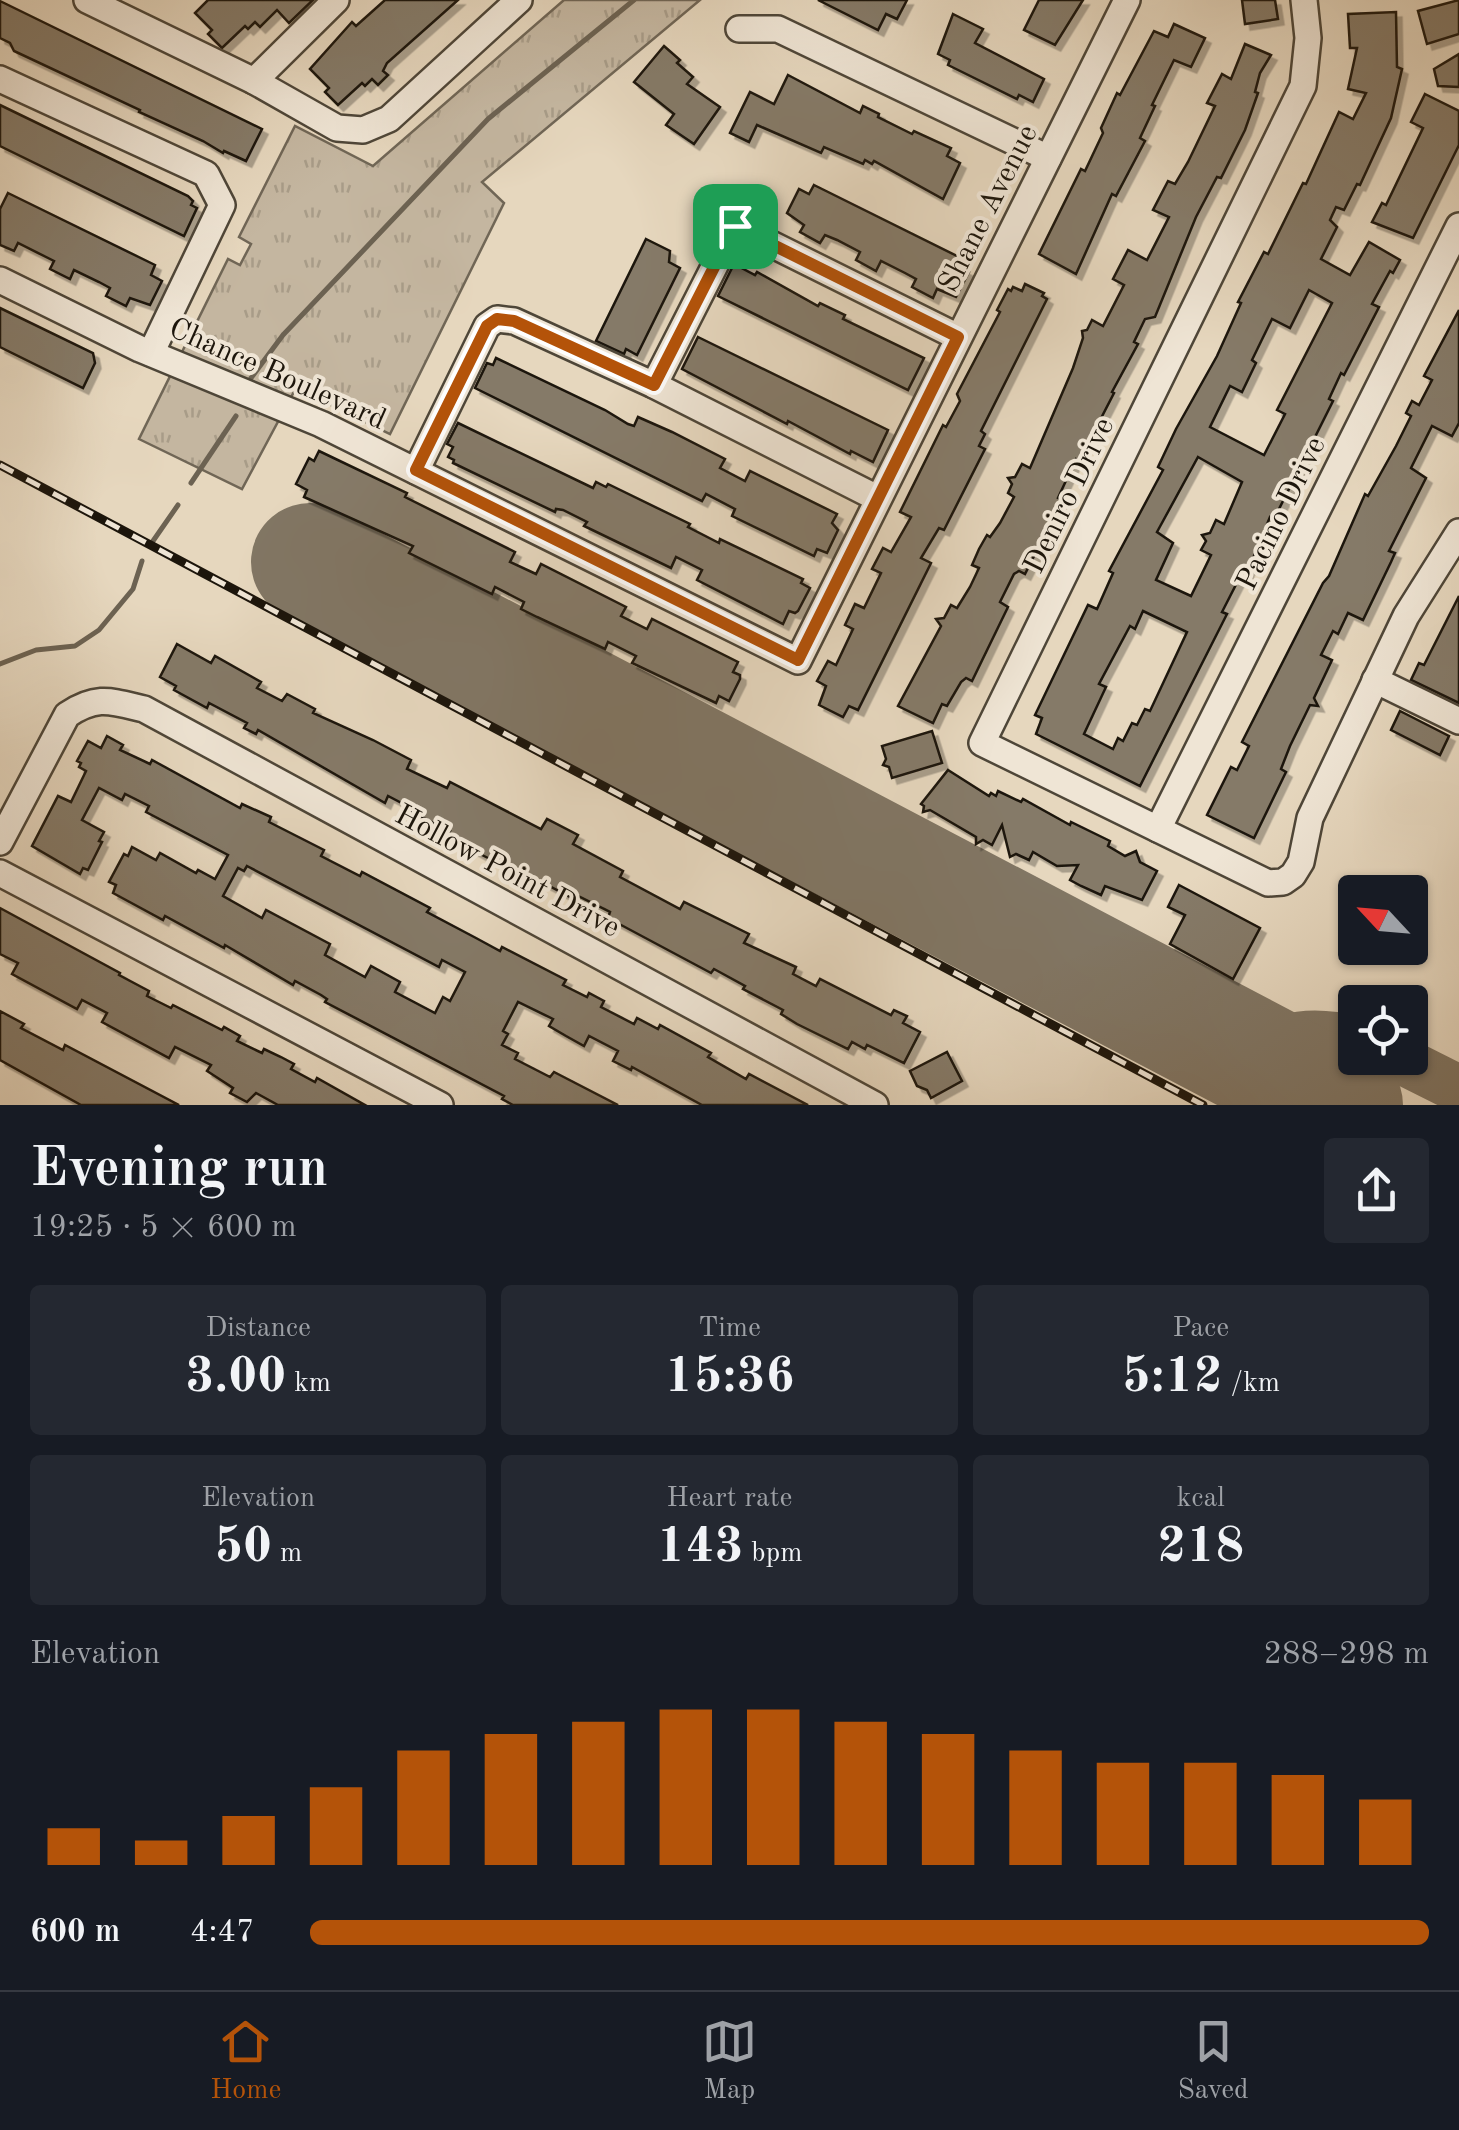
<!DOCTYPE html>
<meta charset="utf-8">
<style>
:root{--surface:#171b24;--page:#242831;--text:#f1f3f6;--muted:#9ea1a6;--line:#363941;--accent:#b45309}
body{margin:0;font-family:"Old Standard TT",serif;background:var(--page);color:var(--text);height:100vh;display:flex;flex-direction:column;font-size:38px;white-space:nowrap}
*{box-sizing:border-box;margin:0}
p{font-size:32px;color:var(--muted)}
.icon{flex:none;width:55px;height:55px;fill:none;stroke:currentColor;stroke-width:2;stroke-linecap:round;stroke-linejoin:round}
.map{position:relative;height:1105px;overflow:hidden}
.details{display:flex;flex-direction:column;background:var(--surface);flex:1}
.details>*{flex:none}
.needle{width:65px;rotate:296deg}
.buttons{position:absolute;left:1338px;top:875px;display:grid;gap:20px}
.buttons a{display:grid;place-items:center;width:90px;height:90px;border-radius:10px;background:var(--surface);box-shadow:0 2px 8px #0004;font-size:50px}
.pin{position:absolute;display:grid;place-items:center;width:85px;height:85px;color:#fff;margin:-42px;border-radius:20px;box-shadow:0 5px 15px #0006}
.round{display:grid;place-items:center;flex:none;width:105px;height:105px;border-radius:10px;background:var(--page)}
.head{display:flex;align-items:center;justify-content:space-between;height:170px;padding:0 30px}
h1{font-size:55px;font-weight:600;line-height:75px}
.stats{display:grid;grid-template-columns:repeat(3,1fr);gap:15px;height:170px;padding:10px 30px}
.stats div{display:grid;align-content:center;border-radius:10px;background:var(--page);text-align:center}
.stats b{font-size:50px;font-weight:600}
.stats small{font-size:28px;font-weight:400}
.stats p{font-size:28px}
.chart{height:280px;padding:20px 30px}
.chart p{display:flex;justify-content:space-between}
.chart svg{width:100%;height:180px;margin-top:10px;stroke:var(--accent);stroke-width:6}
ul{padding:0 30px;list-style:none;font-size:32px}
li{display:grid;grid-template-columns:160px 120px 1fr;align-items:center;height:75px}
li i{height:25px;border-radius:12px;background:var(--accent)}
.dock{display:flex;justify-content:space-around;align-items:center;height:140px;border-top:2px solid var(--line);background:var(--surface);font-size:28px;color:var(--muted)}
.dock a{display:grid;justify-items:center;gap:5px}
.dock .on{color:var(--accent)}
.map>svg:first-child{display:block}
.grass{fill:url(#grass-tufts);stroke:#706656;stroke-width:2.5}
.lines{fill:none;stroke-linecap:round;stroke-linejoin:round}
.stream{stroke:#6c6252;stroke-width:5}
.taxiway{stroke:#817664;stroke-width:48}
.runway{stroke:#817664;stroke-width:118}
.building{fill:#857a68;stroke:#1c150b;stroke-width:2.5;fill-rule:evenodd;filter:url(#shadow)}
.minor-casing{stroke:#4e4638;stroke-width:30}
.minor{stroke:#efe5d5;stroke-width:25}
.rail-casing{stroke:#1c150b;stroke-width:9}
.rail{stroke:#efe5d5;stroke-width:5;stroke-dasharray:15;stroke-linecap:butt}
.route-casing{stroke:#fff;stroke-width:20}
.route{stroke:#b45309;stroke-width:12}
.labels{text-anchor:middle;stroke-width:8;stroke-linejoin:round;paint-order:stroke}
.street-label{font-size:30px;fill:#1c150b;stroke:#efe5d5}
</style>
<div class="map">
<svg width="1459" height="1105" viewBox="0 0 1459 1105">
<defs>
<pattern id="grass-tufts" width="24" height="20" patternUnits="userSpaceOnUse" patternTransform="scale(2.5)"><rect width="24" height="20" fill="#c4b6a0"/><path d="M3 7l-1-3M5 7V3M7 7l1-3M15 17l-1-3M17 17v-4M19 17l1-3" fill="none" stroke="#a89c88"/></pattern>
<filter id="shadow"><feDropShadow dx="5.5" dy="5.5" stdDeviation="0" flood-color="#0004"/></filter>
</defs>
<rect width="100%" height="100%" fill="#e6d7be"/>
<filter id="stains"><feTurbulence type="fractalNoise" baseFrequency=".002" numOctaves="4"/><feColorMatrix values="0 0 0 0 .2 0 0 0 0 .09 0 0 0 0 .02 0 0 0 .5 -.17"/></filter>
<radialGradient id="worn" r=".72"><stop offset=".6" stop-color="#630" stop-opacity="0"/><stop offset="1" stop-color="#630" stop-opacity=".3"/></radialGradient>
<polygon class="grass" points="564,0 700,0 482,182 504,203 390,434 296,388 242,489 139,439 228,259 240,265 251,244 239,237 295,126 373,166"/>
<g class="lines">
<g class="stream">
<polyline points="251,378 283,335 488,119 634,0"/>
<polyline points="191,483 236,416"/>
<polyline points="153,541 178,505"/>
<polyline points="0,664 36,650 75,646 99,630 133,589 142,561"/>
</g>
<g class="taxiway">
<path d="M1248,1055C1282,1033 1316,1030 1355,1040"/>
<polyline points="1397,1058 1459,1089"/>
</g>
<polyline class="runway" points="310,562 1344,1105"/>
</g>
<g class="building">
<polygon points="208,0 313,0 289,23 277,10 260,27 255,22 248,29 245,26 222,48 208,34 212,30 195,13"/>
<polygon points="385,0 458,0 387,63 383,71 388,75 378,85 372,79 365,86 362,83 338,105 325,92 329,88 310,69 352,22 356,26"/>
<polygon points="818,0 907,0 897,19 886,14 878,30"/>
<polygon points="1039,0 1083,0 1055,45 1024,30"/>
<polygon points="1242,0 1275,0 1278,19 1245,24"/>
<polygon points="1459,0 1459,34 1427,44 1418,11"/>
<polygon points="0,1 262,129 246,161 224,151 223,153 203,141 139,112 140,110 14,51 10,43 0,38"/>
<path d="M1396,12L1397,67L1402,69L1391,118L1360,185L1357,184L1344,210L1336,207L1330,220L1337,227L1321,259L1350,275L1369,242L1400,260L1393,273L1390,271L1372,304L1379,307L1344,375L1341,373L1329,399L1333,401L1274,519L1270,517L1247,573L1243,571L1222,612L1227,614L1140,786L1036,734L1042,718L1035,715L1088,605L1097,609L1113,573L1109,571L1163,470L1158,467L1176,429L1217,356L1241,303L1238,302L1264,252L1268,254L1303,183L1306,184L1339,112L1353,119L1366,93L1348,89L1357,48H1350L1348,14ZM1309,290L1332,303L1277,410L1285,414L1264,455L1210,427L1230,386L1242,392L1256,363L1252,360L1272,319L1290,328ZM1198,457L1242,482L1224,524L1216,520L1210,533L1202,535L1206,541L1201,550L1211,555L1191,596L1156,580L1173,543L1157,532ZM1143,611L1187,632L1150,711L1145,709L1137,725L1132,723L1123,741L1118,738L1113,749L1084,734L1106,687L1099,684L1130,626L1135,629Z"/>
<polygon points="953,14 983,29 975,43 1044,79 1033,102 1019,95 1017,99 948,65 950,60 938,54"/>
<polygon points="1174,24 1205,38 1191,67 1174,60 1152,105 1155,106 1140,138 1145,141 1116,196 1112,194 1076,274 1039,254 1081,169 1085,171 1103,133 1101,128 1117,93 1120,95 1154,31 1168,37"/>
<polygon points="1245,44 1271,55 1260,73 1255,92 1258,93 1245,130 1221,178 1217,177 1196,217 1155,317 1145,319 1134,342 1138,344 1112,392 1114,393 1079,461 1076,459 1058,498 1062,500 1025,574 1019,571 1014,574 1000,602 1008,607 972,681 966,678 961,682 947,706 942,704 933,723 898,706 941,626 936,619 944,618 951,605 957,608 970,587 979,568 972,565 979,549 987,535 990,537 1000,523 1014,497 1008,493 1012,484 1008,478 1015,477 1022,464 1030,468 1073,368 1083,338 1082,331 1087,330 1092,320 1103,326 1124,285 1113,279 1128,250 1147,260 1169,217 1153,210 1168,181 1175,184 1188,162 1215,106 1207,103 1222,74 1231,79"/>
<polygon points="664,46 680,60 677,63 693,77 687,84 720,107 694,144 666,125 674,114 634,82"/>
<polygon points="1459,54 1459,87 1438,86 1434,69"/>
<polygon points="788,75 860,113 863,106 879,114 878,117 912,134 914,131 951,148 947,156 960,163 943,199 874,161 872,164 865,160 863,164 824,147 821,153 757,125 749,142 730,133 750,92 774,104"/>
<polygon points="1425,94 1459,111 1459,145 1413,238 1372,222 1382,203 1386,205 1423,128 1411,122"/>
<polygon points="0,105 188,196 193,201 191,205 197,208 184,236 0,146"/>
<polygon points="814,185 961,258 957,266 969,272 956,297 937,289 933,298 912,287 916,279 905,273 881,261 876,271 856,260 860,252 837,240 825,235 820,243 800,232 804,225 787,213 799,189 809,194"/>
<polygon points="8,193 155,265 151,275 162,281 150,305 130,298 126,306 106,296 110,288 99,282 74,270 70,279 50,269 54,261 18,243 14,251 0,245 0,209"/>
<polygon points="646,239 670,251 669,262 680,268 637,355 626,349 624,354 596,341"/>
<polygon points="734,264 755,275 757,272 818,306 820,303 845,315 843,319 924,358 908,390 718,296"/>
<polygon points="1025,284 1044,293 1042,296 1047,299 981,431 985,434 979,446 985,449 944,530 939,528 921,558 931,563 858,710 849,706 843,717 819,705 826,686 817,681 828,661 836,665 853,629 845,625 855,604 864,608 881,573 872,569 883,548 891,552 911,517 900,512 943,425 946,427 960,401 957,394 1000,312 997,310 1008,289 1011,291 1013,287 1022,291"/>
<polygon points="0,308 93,353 95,363 83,388 0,347"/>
<polygon points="1459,310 1459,423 1452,436 1432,426 1411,468 1426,478 1389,551 1395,553 1391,562 1363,620 1348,613 1338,634 1333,631 1321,655 1332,660 1314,698 1318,706 1310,705 1290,746 1281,769 1286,772 1254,838 1207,815 1231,767 1237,770 1249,746 1242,742 1323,583 1329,576 1365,494 1368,496 1396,446 1411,416 1406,413 1412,401 1419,405 1432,380 1424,376"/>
<polygon points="698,337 888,430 873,462 851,451 850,454 788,421 787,424 682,369"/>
<polygon points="496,358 605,410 628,424 634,426 638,417 672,432 725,459 720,468 745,481 750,471 837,514 832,523 838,530 827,553 817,549 814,556 732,516 735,509 706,494 702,501 475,388 487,363 493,365"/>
<polygon points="458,423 593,488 596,482 606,487 608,484 690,524 688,527 719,543 720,539 803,579 801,583 810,588 798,611 795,613 789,611 783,624 697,580 702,570 676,557 671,568 584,526 587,522 563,510 556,509 555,512 453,463 454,460 448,457 453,447 447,444"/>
<polygon points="319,451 407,493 405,497 515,552 510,562 536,574 541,564 626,607 621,616 647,629 652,619 738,662 733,672 740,675 740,679 729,701 719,696 716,703 632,663 636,656 608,642 605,649 537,617 521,609 524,602 495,587 492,594 409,553 413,546 304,497 307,490 296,484 309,458 314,461"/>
<polygon points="1459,596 1459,703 1411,680 1419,663 1424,665"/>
<polygon points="177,644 211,663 215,656 261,682 257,688 282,701 287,694 315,709 313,713 373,740 411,760 407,769 447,788 450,782 541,829 547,819 578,835 573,844 623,871 620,877 680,909 684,902 749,934 744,943 796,967 793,974 816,986 820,979 891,1015 894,1010 907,1016 903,1023 920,1032 904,1063 867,1045 865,1049 852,1042 848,1049 797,1024 781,1014 783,1010 743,989 745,986 714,969 711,973 608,918 610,912 572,893 570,897 499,859 498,863 482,855 447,836 450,831 412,812 413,809 388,796 385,803 258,730 256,734 244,728 247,723 209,703 207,708 174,690 176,686 160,677"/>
<polygon points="1400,711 1449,736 1440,755 1391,730"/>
<polygon points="932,731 942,763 892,778 889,767 883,765 886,759 882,746"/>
<path d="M107,736L123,745L120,750L150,764L152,760L240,808L242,804L271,817L269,822L324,850L321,856L360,876L362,872L430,908L427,912L476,938L500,951L502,947L566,980L563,985L587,997L589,993L604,1001L601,1007L634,1024L637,1018L658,1029L660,1025L711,1053L708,1057L746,1079L749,1074L808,1105H702L632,1067L631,1070L613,1061L618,1051L589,1036L584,1046L566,1036L549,1026L553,1019L518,1002L503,1031L508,1034L502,1045L518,1053L515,1059L550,1077L554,1072L618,1105H513L502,1099L504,1096L325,1002L327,999L321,995L295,981L293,985L225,945L224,948L165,916L163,920L113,893L116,885L109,882L124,854L128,856L132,847L156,860L160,853L196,873L198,870L215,879L228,855L146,812L149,806L125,794L122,800L99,788L82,820L104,832L99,841L102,842L88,870L83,868L80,874L32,846L58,796L71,802L86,771L79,767L81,763L77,761L88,741L101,748ZM247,866L439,967L442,960L465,972L450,1001L443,997L435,1013L395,992L400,982L371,966L365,977L325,955L330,944L266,910L262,918L223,896L238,868L244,871Z"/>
<polygon points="948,770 989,796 991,793 996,796 998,791 1021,802 1023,799 1070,825 1071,822 1110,841 1108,846 1125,856 1136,851 1140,862 1157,871 1142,900 1105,886 1101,895 1081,886 1070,880 1078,865 1057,866 1033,852 1029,860 1016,854 1010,857 1002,825 992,845 983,840 976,844 976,837 930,810 923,812 924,806 921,804"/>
<polygon points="1179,885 1260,928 1233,979 1170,944 1185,915 1168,907"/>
<polygon points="0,908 120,973 119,975 149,991 147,996 171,1008 173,1005 222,1030 224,1027 240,1036 237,1041 262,1053 264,1049 281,1057 294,1064 291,1069 315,1082 317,1078 365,1105 278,1105 256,1093 247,1102 230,1093 233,1088 207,1071 211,1065 175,1047 169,1058 102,1022 107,1013 82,1000 77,1009 12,974 18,963 0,954"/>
<polygon points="0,1011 24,1024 21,1028 63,1050 65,1045 179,1105 81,1105 0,1060"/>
<polygon points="947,1052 962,1081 931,1098 927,1090 917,1086 910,1071"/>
</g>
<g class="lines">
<g class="minor-casing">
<g id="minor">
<polyline points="87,0 254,81 337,128 363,130 389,119 519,0"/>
<polyline points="1304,0 1308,38 1303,86 982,743 1268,883 1283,882 1293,875 1301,862 1310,818 1406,616 1459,532"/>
<polyline points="739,29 778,29 1048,158"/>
<polyline points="0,79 206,174 222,205 151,353"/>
<polyline points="254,81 336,0"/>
<polyline points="0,280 140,349 321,424 798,661 1127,0"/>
<polyline points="654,385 735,226 958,337"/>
<polyline points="416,471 487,326 497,319 514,321 654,385 877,498"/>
<polyline points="1375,680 1459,721"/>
<polyline points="1158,829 1459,226"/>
<path d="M0,842L67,715C97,695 110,701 144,709L875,1105"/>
<polyline points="0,873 440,1105"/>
</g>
</g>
<use href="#minor" class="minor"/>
<g class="rail-casing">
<polyline id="rail" points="0,465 1203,1105"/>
</g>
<use href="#rail" class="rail"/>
</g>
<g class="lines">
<g class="route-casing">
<polygon id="route" points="735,226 958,337 798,660 416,470 487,326 497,319 514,321 654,385"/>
</g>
<use href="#route" class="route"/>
</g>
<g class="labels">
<g class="street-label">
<text transform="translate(987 208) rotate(-63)" y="10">Shane Avenue</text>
<text transform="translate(278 373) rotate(24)" y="10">Chance Boulevard</text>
<text transform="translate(1068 495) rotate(-64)" y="10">Deniro Drive</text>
<text transform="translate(1280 513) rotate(-64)" y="10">Pacino Drive</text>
<text transform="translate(508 870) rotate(28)" y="10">Hollow Point Drive</text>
</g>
</g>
<rect width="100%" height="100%" filter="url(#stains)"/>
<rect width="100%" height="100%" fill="url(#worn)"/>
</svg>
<div class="buttons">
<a><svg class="needle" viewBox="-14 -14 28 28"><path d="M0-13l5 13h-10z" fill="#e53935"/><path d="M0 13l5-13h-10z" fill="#9ea1a6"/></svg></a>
<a><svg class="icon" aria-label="locate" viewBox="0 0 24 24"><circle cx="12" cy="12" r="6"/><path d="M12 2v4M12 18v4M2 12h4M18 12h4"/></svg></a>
</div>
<div class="pin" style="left:735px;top:226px;background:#1e9e55"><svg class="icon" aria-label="arrive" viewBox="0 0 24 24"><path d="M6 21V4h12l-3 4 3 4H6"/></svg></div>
</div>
<section class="details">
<div class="head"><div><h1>Evening run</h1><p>19:25 · 5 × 600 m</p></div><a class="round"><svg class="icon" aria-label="share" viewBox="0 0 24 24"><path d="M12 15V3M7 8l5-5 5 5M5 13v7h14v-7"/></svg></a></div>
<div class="stats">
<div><p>Distance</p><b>3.00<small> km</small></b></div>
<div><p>Time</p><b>15:36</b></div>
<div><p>Pace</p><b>5:12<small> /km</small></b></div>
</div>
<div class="stats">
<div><p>Elevation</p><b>50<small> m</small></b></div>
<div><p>Heart rate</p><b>143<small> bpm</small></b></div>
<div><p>kcal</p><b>218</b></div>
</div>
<div class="chart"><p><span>Elevation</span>288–298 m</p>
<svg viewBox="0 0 160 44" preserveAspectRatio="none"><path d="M5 44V35M15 44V38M25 44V32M35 44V25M45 44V16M55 44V12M65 44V9M75 44V6M85 44V6M95 44V9M105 44V12M115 44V16M125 44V19M135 44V19M145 44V22M155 44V28"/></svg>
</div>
<ul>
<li><b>600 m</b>4:47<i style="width:100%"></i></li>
</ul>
</section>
<nav class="dock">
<a class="on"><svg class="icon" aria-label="home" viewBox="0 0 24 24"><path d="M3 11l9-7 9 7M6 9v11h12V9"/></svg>Home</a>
<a><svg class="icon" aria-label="map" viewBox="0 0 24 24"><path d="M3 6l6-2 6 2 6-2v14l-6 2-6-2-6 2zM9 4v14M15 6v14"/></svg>Map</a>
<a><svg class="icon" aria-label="saved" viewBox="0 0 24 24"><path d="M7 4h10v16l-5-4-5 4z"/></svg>Saved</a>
</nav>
